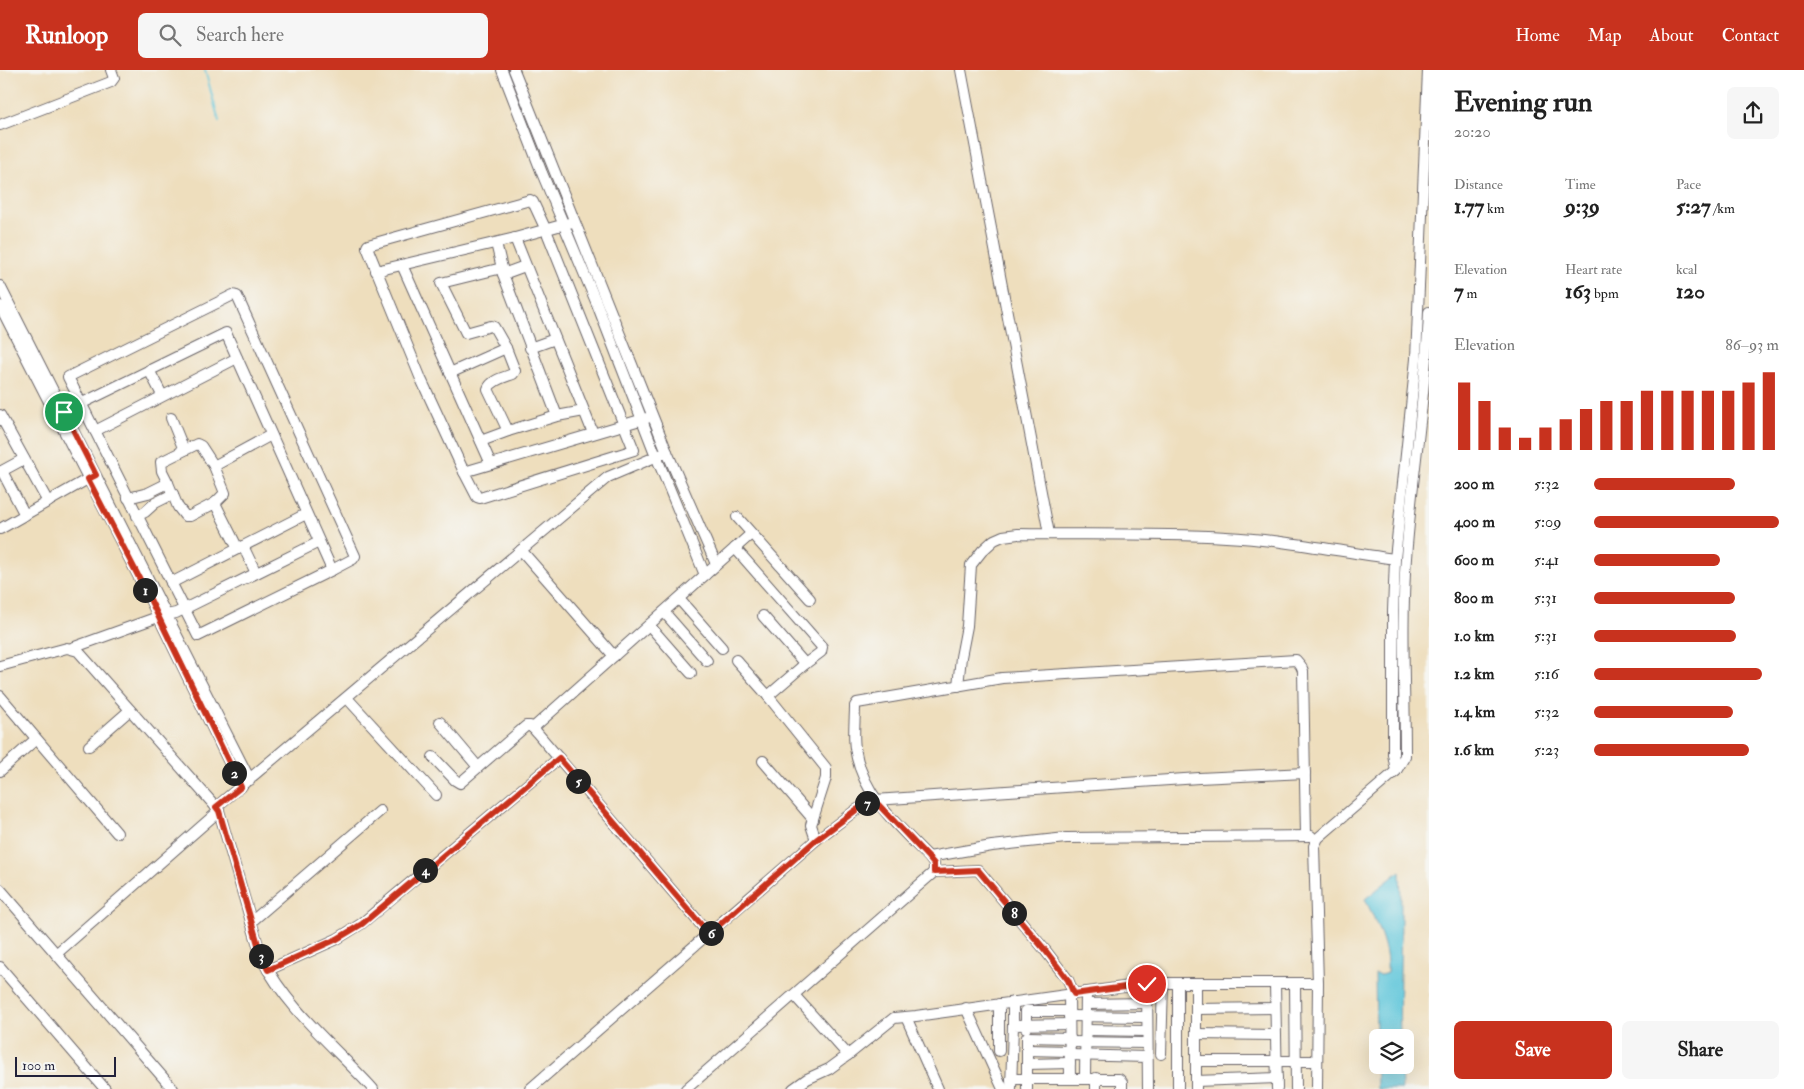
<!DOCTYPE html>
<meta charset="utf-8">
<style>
:root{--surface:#fff;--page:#f6f6f6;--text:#222;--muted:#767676;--accent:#c8321e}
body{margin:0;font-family:"IM FELL Double Pica",serif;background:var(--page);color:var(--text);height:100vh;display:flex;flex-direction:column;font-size:19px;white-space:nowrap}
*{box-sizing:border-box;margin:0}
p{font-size:16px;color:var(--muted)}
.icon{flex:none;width:28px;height:28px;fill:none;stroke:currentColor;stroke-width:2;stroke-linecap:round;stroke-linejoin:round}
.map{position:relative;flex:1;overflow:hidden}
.details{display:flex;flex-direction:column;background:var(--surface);width:375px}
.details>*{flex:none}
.buttons{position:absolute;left:1369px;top:959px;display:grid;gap:10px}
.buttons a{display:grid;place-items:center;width:45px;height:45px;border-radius:8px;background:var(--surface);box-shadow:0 5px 20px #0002;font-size:25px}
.scale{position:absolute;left:15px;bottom:12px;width:101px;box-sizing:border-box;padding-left:5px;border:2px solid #22223b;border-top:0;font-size:14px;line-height:18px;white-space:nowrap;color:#22223b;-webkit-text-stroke:4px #f6f6f2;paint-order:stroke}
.pin{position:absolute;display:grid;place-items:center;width:42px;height:42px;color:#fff;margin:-21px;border:2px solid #fff;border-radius:50%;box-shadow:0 1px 5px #0007}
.km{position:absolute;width:25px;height:25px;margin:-12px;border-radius:50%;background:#222;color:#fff;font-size:14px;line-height:25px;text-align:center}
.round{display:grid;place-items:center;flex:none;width:52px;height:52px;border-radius:8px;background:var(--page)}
.headline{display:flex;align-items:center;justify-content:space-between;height:85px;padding:0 25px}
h1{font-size:28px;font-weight:700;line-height:38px}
.metrics{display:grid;grid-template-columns:repeat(3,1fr);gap:8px;height:85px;padding:5px 25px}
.metrics div{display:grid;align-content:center}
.metrics b{font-size:21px;font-weight:700}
.metrics small{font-size:14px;font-weight:400}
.metrics p{font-size:14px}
.chart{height:140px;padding:10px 25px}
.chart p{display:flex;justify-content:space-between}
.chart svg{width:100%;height:90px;margin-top:5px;stroke:var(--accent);stroke-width:6}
.primary-button{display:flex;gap:10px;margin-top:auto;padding:10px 25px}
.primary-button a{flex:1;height:58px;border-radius:8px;background:var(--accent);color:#fff;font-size:20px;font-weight:700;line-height:58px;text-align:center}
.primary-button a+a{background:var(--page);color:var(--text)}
ul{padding:0 25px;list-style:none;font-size:16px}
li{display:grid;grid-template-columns:80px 60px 1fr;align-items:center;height:38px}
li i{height:12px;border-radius:6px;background:var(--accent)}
header{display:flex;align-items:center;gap:30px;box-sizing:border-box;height:70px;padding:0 25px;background:var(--accent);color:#fff}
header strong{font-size:24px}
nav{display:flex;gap:28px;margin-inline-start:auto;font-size:18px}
.search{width:350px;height:45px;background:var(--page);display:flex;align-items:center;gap:12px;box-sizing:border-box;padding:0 18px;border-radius:8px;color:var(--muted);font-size:19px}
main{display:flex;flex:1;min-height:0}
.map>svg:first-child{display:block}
.water{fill:#5ec6da;stroke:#40748a}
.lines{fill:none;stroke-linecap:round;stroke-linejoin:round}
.stream{stroke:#5ec6da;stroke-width:2}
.minor-casing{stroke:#696468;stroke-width:12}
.minor{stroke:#fff;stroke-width:10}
.route-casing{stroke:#fff;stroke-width:10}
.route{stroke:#c8321e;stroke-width:6}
</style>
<header>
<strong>Runloop</strong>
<div class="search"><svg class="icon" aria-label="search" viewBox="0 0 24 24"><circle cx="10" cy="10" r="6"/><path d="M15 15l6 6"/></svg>Search here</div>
<nav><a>Home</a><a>Map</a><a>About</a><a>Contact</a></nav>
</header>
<main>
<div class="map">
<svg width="1429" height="1019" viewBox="0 0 1429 1019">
<rect width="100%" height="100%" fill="#f6f6f2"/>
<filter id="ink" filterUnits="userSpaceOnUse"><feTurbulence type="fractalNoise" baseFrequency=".02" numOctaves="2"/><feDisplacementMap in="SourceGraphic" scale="10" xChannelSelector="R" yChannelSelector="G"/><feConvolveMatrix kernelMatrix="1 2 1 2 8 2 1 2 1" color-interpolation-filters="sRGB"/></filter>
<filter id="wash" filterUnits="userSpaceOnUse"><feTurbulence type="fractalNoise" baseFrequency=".0096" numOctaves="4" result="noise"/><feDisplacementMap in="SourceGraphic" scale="20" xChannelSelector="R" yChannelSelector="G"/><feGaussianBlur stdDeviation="1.12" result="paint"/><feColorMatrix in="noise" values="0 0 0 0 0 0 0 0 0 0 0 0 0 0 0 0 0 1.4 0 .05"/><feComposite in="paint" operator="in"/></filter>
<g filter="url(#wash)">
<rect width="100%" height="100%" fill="#eedebd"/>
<path class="water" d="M1400,801C1403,857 1398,912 1400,967L1378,968V995H1401L1402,1019H1377L1375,904L1381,905L1387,903C1389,877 1376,852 1365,829Z"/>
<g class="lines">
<polyline class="stream" points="205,0 219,51"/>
</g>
</g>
<g filter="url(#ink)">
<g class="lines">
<g class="minor-casing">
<g id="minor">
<polyline points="502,0 542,103 597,234 656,386 705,505"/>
<polyline points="514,0 667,382 716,494"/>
<polyline points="961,0 1049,464"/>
<polyline points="0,55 111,12 114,8 111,0"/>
<polygon points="530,130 533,132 546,160 634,380 480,428 477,427 464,402 421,309 367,177 368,175"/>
<polyline points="515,168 593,363"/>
<polyline points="496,173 502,198"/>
<polyline points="402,195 491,394"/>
<polyline points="376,201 515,168 569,153"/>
<polyline points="503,204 502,198 441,213 466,263 491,256 494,257 506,278"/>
<polyline points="0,216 250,710"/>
<polygon points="233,225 237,226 355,486 353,489 332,500 198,566 68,307"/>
<polyline points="0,236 146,521 241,717"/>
<polyline points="530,278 555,269"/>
<polyline points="149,300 162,325"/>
<path d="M450,303L506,278L515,301L513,304C505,307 491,310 488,319L508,361L557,346L503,204L525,196"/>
<polyline points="0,345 48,432"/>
<polyline points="58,345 226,263 332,500"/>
<polyline points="557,346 584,341"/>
<polyline points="171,348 184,380"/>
<polyline points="95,361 237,288"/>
<polyline points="481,371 508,361"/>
<polyline points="214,396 225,423 215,433"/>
<polyline points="2,401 25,445"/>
<polyline points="0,402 24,389"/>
<polyline points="464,402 647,348"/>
<polyline points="168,413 178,437 185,446 190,446 215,433 238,479"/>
<polyline points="128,428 148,423 168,413 162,401 161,392 197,374 201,376 214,396 271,365"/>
<polyline points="137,446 145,442 155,433 173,424"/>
<polyline points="737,447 810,529"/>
<polyline points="0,459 93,406"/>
<polyline points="243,476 256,503"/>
<polyline points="735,478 822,577 821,582 805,594"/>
<polyline points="521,480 614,586"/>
<polyline points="171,513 306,444"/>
<polyline points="679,529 722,578"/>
<polyline points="664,542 707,591"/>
<polyline points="649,555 691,603"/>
<polyline points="72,578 158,547 176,543 319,472"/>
<polyline points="736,590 768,626"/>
<path d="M0,596L67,578L78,581L216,737L219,741L262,889C288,940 335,977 373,1019"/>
<path d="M958,616L961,587L967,556L971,495L982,481L994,470L1003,466L1018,464C1087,465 1157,463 1226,467C1283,470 1339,481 1395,489"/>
<polyline points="0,626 117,763"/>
<polyline points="347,628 436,725"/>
<polyline points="440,652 478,697"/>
<polyline points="89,676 130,640"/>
<polyline points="433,687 455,710 460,713 526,656 530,656 533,658"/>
<polyline points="763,691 813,749"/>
<polyline points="0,701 36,669"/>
<polyline points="1396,701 1393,684 1393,541 1395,489 1416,289 1428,0"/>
<polyline points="216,737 608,407 667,382"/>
<polyline points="816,770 856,740 875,730 1199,708 1305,703"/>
<polyline points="929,787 992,776 1066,768 1311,766"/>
<polyline points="934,802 978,800 1045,880 1068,910 1074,924"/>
<polyline points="0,819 173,1019"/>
<polyline points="251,852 380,741"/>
<polyline points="709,864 533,658 751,464"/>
<polyline points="56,884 219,741"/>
<polyline points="0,897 105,1019"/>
<polyline points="268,900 337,869 361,854 559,688"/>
<polyline points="1196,913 1196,1019"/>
<polyline points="1275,913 1277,1019"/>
<polyline points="1147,914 1148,1019"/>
<polyline points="1295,914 1296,1019"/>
<polyline points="1069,924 1070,1008"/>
<polyline points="794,925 848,985 894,948 916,946 1152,913 1318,913"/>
<polyline points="1086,934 1147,933"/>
<polyline points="966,938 1003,1019"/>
<polyline points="1196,939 1275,938"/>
<polyline points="1069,946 1147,947"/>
<polyline points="906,947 938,1019"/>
<polyline points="1013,955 1013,932"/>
<polyline points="1026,958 1026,941 1069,941"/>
<polyline points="1086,960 1147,961"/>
<polyline points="1196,964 1276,965"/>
<polyline points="1070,972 1147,973"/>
<polyline points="1027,980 1070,981"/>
<polyline points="999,981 999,934"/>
<polyline points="1161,984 1163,913"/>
<polyline points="1070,985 1147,987"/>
<polyline points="1196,991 1317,991"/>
<polyline points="1027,994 1070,993"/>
<polyline points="1085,1008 1086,922"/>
<polyline points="1096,1008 1096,1019"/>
<polyline points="1011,1009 1119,1009 1122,1012 1122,1019"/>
<polyline points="1196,1011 1277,1008"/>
<polyline points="530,1019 816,770 811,755 826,708 826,698 768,626 805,594 763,546"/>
<path d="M686,1019L934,802V794L929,787C897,755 862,725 855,678C853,665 855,650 855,636L857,633L1002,608L1296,590L1301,596L1303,601L1306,765"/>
<polyline points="793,1019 807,1009 829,999 848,985"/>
<polyline points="1011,1019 1013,955 1069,954"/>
<polyline points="1027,1019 1027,967 1070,968"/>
<polyline points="1178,1019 1178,913"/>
<path d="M1317,1019L1318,913L1314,776L1318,768L1396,701L1405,686C1405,620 1401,554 1406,488C1412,406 1426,324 1429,242"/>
</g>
</g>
<use href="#minor" class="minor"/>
</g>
</g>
<g class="lines" filter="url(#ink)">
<g class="route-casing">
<polyline id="route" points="64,342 96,405 88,409 146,521 241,717 216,737 219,741 262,888 268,900 337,869 362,854 559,688 709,864 816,770 856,740 874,730 928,787 934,794 934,802 978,800 1045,880 1068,910 1074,924 1147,914"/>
</g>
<use href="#route" class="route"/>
</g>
</svg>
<div class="buttons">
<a><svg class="icon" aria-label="layers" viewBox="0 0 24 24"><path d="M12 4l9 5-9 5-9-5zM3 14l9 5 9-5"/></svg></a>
</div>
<div class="scale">100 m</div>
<div class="pin" style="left:64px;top:342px;background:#1e9e55"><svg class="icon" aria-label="arrive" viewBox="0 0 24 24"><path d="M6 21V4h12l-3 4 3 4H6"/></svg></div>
<div class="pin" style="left:1147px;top:914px;background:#d93025"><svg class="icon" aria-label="check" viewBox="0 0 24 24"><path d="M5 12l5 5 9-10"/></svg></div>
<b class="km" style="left:145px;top:520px">1</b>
<b class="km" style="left:234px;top:703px">2</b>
<b class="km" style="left:261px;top:886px">3</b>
<b class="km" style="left:425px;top:800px">4</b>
<b class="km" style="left:578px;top:711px">5</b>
<b class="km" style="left:711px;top:863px">6</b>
<b class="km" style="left:867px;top:733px">7</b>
<b class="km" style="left:1014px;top:843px">8</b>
</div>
<section class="details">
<div class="headline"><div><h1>Evening run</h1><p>20:20</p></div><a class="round"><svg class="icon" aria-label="share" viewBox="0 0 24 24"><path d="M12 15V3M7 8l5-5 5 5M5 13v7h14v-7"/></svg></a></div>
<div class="metrics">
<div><p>Distance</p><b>1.77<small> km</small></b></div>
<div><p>Time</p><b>9:39</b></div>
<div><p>Pace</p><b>5:27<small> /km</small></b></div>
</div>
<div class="metrics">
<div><p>Elevation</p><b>7<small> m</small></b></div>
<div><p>Heart rate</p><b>163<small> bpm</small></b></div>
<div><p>kcal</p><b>120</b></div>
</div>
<div class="chart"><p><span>Elevation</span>86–93 m</p>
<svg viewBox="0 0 160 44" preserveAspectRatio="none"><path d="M5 44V11M15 44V20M25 44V33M35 44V38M45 44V33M55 44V29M65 44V24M75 44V20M85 44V20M95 44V15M105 44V15M115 44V15M125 44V15M135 44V15M145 44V11M155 44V6"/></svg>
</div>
<ul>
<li><b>200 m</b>5:32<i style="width:76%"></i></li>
<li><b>400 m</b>5:09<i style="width:100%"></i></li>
<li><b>600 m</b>5:41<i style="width:68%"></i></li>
<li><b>800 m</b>5:31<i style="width:76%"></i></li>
<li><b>1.0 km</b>5:31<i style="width:77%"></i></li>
<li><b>1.2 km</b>5:16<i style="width:91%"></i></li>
<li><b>1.4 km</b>5:32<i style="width:75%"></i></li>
<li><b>1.6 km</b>5:23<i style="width:84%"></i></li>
</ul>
<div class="primary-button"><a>Save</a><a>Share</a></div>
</section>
</main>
